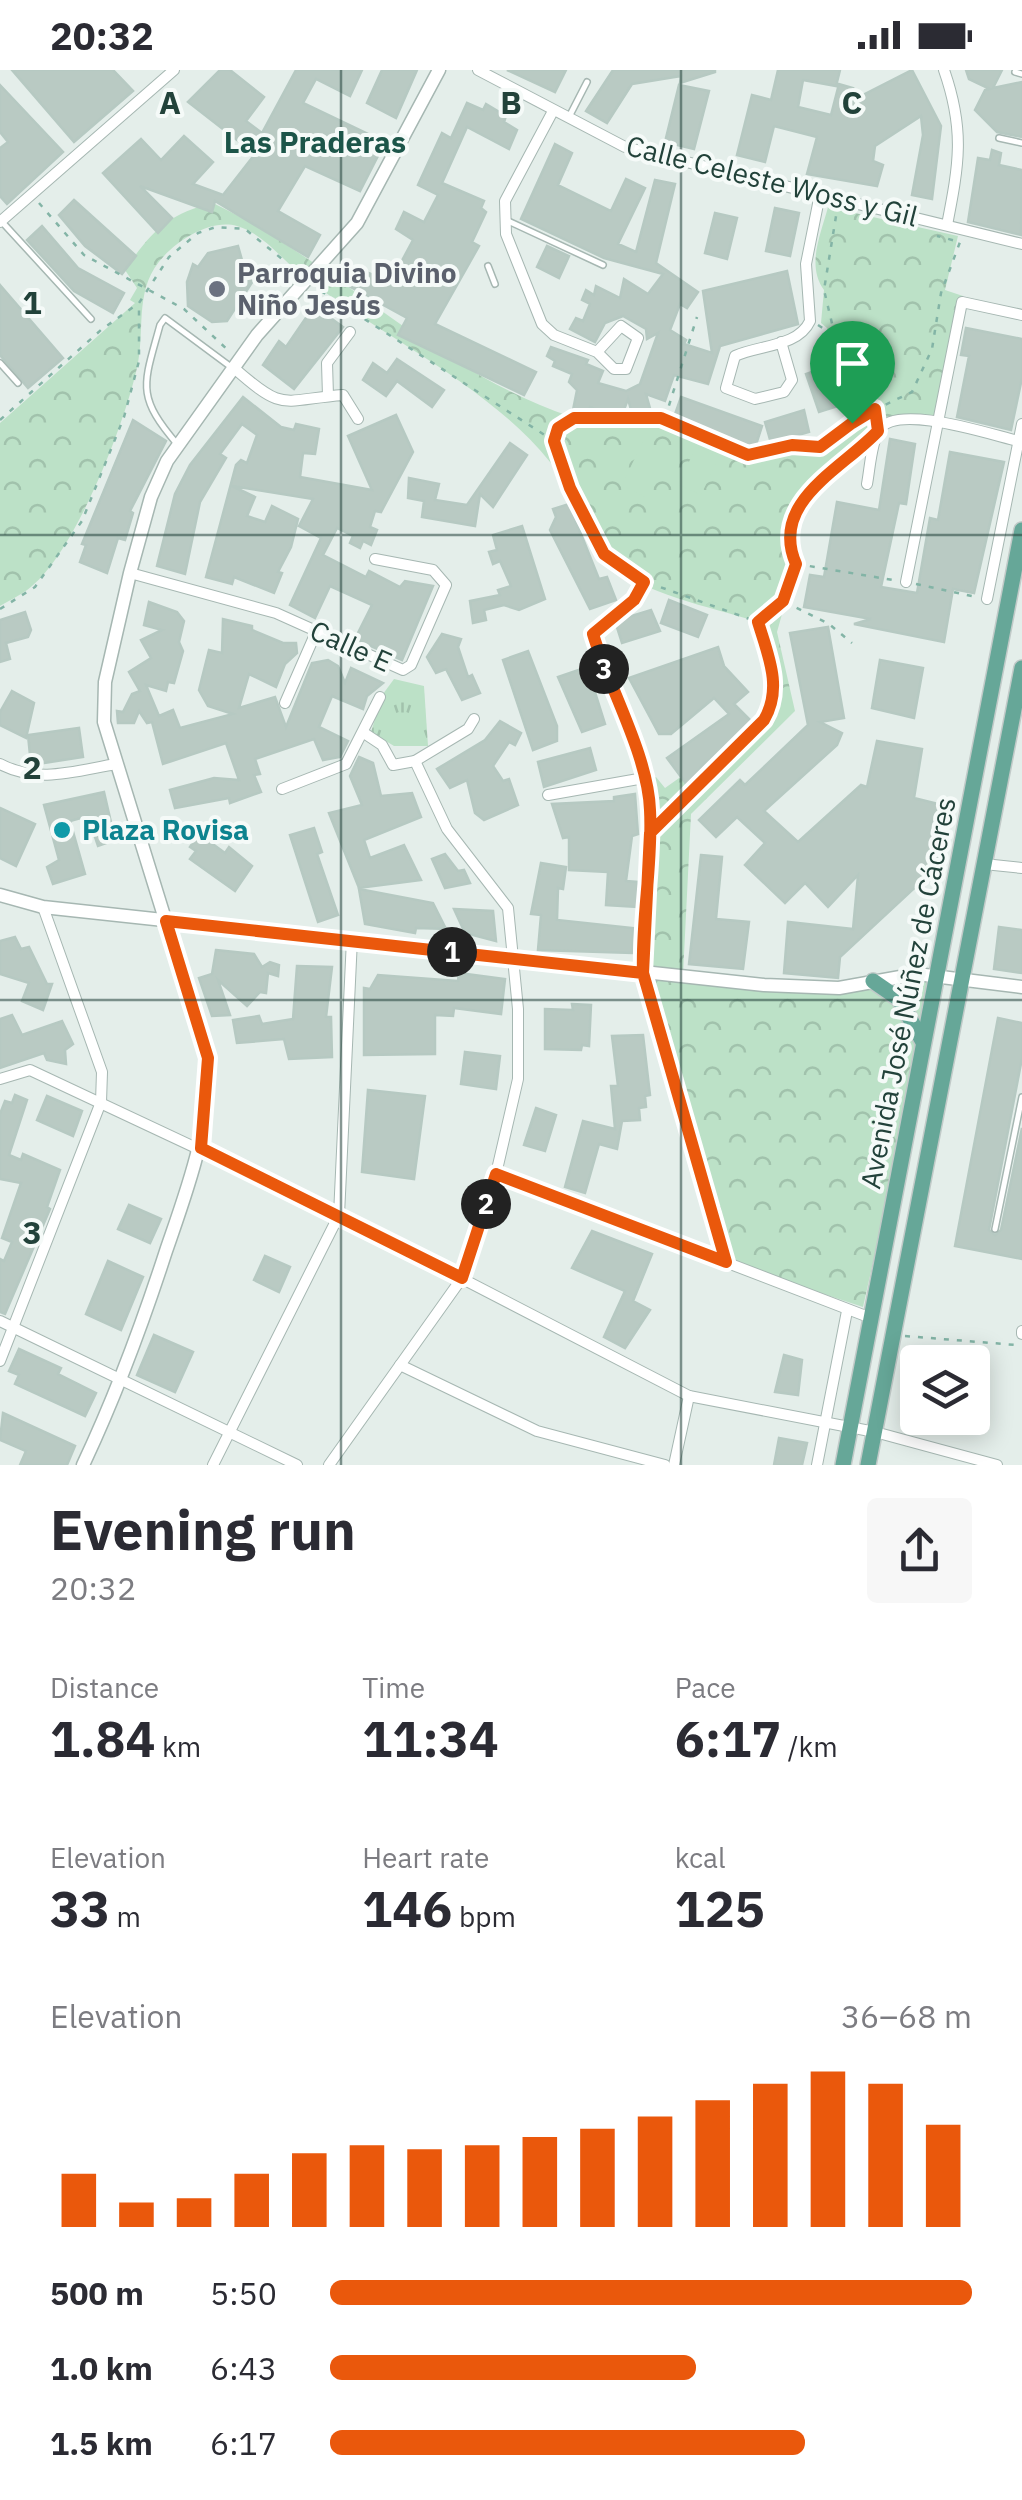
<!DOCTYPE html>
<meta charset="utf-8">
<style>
:root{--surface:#fff;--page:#f7f7f7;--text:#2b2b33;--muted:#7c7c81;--accent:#ea580c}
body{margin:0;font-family:"IBM Plex Sans",sans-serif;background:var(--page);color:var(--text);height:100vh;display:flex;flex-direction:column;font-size:38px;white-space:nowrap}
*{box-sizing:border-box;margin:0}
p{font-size:32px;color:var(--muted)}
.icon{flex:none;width:55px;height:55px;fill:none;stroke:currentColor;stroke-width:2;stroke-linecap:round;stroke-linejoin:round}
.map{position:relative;height:1395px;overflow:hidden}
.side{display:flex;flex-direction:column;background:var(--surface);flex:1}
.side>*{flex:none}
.controls{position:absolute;left:900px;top:1275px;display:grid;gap:20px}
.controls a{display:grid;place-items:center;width:90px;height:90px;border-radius:10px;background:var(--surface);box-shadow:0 5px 25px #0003;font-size:50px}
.pin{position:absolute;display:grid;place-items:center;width:85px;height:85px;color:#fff;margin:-102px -42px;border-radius:50% 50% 50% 0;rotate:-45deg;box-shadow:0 0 10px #0007}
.pin .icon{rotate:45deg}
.km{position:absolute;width:50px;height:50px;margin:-25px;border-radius:50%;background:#222;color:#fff;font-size:28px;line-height:50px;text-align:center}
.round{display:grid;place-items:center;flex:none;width:105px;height:105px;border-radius:10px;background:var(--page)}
.overview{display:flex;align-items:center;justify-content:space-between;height:170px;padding:0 50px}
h1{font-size:55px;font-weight:700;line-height:75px}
.figures{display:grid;grid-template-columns:repeat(3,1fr);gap:15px;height:170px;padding:10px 50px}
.figures div{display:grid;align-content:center}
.figures b{font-size:50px;font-weight:700}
.figures small{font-size:28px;font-weight:400}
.figures p{font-size:28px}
.chart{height:280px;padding:20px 50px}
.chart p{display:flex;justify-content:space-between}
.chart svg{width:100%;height:180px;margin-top:10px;stroke:var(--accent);stroke-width:6}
ul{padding:0 50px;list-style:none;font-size:32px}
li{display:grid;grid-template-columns:160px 120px 1fr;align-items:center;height:75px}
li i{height:25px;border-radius:12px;background:var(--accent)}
.status{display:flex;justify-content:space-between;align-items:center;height:70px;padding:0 50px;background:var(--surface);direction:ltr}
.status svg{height:28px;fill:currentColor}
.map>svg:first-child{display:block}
.grass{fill:url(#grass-tufts)}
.forest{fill:url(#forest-crowns)}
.pitch{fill:#bce1c7}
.building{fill:#b9cac3;stroke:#b6c9c2;stroke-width:2.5}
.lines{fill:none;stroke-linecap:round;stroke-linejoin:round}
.service-casing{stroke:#a6b7b2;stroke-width:8}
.minor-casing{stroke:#a6b7b2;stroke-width:12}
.tertiary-casing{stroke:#a6b7b2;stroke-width:15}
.primary-casing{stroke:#c1cac8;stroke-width:18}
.path{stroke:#83b4a6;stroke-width:2.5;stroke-dasharray:5 8;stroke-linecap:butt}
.service{stroke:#fff;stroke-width:5}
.minor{stroke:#fff;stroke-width:10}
.tertiary{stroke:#fff;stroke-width:12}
.primary{stroke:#66a798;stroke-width:15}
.route-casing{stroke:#fff;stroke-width:20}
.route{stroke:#ea580c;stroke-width:12}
.grid{fill:none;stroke:#22423a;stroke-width:2.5;stroke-opacity:0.55}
.worship-dot{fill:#6b7280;stroke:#f5faf8;stroke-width:4}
.culture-dot{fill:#0f9aa8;stroke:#f5faf8;stroke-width:4}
.labels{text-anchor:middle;stroke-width:8;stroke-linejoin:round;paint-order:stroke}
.street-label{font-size:28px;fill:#22423a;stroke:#f5faf8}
.worship-label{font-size:28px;font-weight:bold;fill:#5b616d;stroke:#f5faf8;text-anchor:start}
.culture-label{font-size:28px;font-weight:bold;fill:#0d838f;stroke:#f5faf8;text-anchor:start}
.neighbourhood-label{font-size:30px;font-weight:bold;fill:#1c5549;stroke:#f5faf8}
.grid-label{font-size:32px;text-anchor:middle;font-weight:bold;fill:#22423a;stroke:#f5faf8;stroke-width:8;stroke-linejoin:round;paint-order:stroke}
</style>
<div class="status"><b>20:32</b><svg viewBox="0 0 49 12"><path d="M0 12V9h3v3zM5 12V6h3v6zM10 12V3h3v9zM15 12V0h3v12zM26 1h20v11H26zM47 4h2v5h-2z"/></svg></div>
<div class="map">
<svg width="1022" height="1395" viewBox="0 0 1022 1395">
<defs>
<pattern id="grass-tufts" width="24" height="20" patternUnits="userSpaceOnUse" patternTransform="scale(2.5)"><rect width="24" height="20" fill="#bce1c7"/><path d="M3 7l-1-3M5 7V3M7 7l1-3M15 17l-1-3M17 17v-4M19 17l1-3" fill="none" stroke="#a1c2ac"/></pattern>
<pattern id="forest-crowns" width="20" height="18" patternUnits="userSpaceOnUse" patternTransform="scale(2.5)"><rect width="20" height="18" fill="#bce1c7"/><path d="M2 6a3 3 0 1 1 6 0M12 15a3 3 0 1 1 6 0" fill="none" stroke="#a1c2ac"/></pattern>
</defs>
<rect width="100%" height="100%" fill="#e4eeea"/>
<polygon class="grass" points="394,609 424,616 428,676 394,676 371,662 383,624"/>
<path class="forest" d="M213,133C339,194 438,303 572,347C601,357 635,342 663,349C691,356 719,382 747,385C761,386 778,376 792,375C802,375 813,379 822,376C875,359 839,295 827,258L821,253L824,220C806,195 821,164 828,137L958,166L945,220L963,226L935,351L904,347L878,359L806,422L788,452L787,474L796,494L777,562L795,641L691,744L683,905L810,919L933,904L930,939L863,1237L727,1192L647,903L645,711L656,707L665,718L757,653L768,627L758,552C708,536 645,525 604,491C575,467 573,420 550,392C488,315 381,266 303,206C282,190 264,164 237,156C212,149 181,168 164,186C134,217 145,256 138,293C127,349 76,480 32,516C23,524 10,530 0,536V353L135,233L130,230L137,218L125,200C151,162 167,144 213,133Z"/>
<g class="pitch">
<polygon points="643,371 669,384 647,428 622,415"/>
<polygon points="696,376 719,387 701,425 679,415"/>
</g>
<g class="building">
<polygon points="12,0 113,0 133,21 74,72"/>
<polygon points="220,0 230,0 264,27 246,51 262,63 296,0 362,0 350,26 316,9 303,33 385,72 360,121 305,96 278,141 320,165 308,187 215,131 212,142 140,116 172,148 158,163 103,103 141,69 161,90 184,66 213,92 193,114 223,125 255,84 188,32"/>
<polygon points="382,0 417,0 396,48 367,33"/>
<polygon points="507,0 566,0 555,22"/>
<polygon points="613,0 715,0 715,2 680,13 681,6 632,14 607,53 586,41"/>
<polygon points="778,0 840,0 836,16 803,10 798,37 831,45 839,14 853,18 849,32 912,0 941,56 932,129 912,125 923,65 921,46 875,76 873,91 883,95 877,116 807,104 817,67 774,56 765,92 737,85 752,25 771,30"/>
<polygon points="966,0 1002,0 993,18 1022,12 1022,67 997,62 975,40 985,20 990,19 969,9"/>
<polygon points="0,15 63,82 7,134 0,126 0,78 8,72 0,62"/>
<polygon points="679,15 709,21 694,79 665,72"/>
<polygon points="467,33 483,40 486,34 506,46 504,52 517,60 509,79 467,57 442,113 484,131 481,138 486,142 472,172 479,176 435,254 536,302 524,325 398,265 407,248 347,215 356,198 376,206 397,200 413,170 396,159 404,142 424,152 438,125 418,115 442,63 451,68"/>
<polygon points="555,74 572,83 558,115 611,141 626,109 645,118 618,174 636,182 655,110 675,114 656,193 698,222 687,238 680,234 670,260 686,270 684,274 712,283 703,221 787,201 798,254 720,276 708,314 674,305 665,331 646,324 651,342 633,347 628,329 621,348 590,337 587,346 572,345 577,320 569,312 572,304 553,296 555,291 547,286 551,277 588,290 586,294 603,301 598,313 626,321 640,314 658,263 647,269 646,259 623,246 605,253 595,272 570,259 576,248 583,251 590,234 582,230 586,220 594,225 596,216 620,228 624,209 648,224 663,204 604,188 521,149"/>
<polygon points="992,80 1001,83 999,95 1022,100 1021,165 968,152 978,88 990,90"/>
<polygon points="74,130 136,186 122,204 85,176 59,145"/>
<polygon points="775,138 799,143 790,186 766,181"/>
<polygon points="715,143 737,148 727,189 705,183"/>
<polygon points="42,156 78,198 124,223 113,243 74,221 27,170"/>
<polygon points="238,176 242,190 258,203 227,251 212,252 188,236 187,212 193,194 198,197 208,183"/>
<polygon points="547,176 569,186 559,208 537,197"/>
<polygon points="0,215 63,288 28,318 0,285"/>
<polygon points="314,236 343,257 294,319 263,295 279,271 286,277"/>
<polygon points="966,258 1022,269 1022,308 1011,360 957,347 969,286 961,285"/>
<polygon points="397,289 444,320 432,337 397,311 386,326 363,310 373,293 387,303"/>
<polygon points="826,297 838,336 819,342 806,304"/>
<polygon points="243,327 281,357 294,360 296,354 319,359 315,384 303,383 300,407 372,420 348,366 396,345 413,382 381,442 375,441 370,457 377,460 371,475 363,471 360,478 350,473 353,466 337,458 323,485 366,507 369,501 400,517 405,511 433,516 402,590 355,569 372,535 330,516 315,548 290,535 321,468 299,456 313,429 232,416 255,427 247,446 265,452 272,436 298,449 291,477 278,502 282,503 274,523 234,507 232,514 206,507 236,395 241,390 247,393 257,365 242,354 220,384 226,388 200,432 185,504 157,496 175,424 190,395"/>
<polygon points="681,327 762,356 755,378 673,350"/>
<polygon points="804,340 809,362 771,373 765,352"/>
<polygon points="133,350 166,371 130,441 133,443 125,470 118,468 107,503 80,492 86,475 82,474"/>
<polygon points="890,369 915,374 906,434 899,433 881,517 917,523 930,448 938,450 950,382 1004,392 974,523 953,519 944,572 854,554 871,549 804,537 810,505 824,507 837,432 879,440"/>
<polygon points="510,373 527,385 493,437 480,424 475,456 422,447 424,431 408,428 409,408 439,414 435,430 467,435"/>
<polygon points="569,434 599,509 607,507 616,530 590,539 550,460 556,447 553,439"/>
<polygon points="522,456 545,529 519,540 504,535 484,540 486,550 473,553 470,531 500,525 498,520 511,516 500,491 493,494 489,482 497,480 493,465"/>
<polygon points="669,530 707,545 698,567 661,553"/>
<polygon points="149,532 177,542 184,551 179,572 183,581 174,613 168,612 166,621 146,615 159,646 173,640 180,658 233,644 208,636 199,620 209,580 222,583 223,549 252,556 252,560 283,573 296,573 297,583 285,594 276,617 249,604 239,638 275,627 286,657 312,593 328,590 338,596 345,613 351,598 383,613 367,626 363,639 332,626 319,657 348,671 340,687 323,690 314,669 255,689 260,704 254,705 261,722 230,733 229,728 175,738 170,720 214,708 239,710 226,673 163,694 152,652 147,653 139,641 134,653 118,653 117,641 123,642 132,624 140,621 129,602 151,588 141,570 162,560 144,555"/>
<polygon points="651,540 660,561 622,573 615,551"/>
<polygon points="25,542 31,560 28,567 6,573 10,589 0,592 0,550"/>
<polygon points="828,557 844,648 820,652 842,663 837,675 764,741 798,772 861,715 867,717 877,671 922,679 914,728 946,736 936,798 840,887 838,908 784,903 788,852 853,859 858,805 828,837 805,813 785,833 745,795 765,773 737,747 716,767 699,750 740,710 745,715 808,655 790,563"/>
<polygon points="442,564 461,569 458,577 468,607 472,605 480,623 462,630 446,599 436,603 427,587"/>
<polygon points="718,577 724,596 748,622 734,634 753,653 702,696 687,715 667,688 729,644 714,628 671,664 659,664 629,608"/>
<polygon points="528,581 557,656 557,671 533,680 503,590"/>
<polygon points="880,590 923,598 914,648 872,638"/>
<polygon points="587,597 605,654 582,662 558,607"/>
<polygon points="12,621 34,633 26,668 0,655 0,642"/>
<polygon points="500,651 521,663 515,675 509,672 493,696 503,711 509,709 518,735 484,750 475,743 467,710 450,718 437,699 485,670"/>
<polygon points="79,658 83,687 31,695 28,665"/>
<polygon points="590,678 596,700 544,717 538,692"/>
<polygon points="359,687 373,693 381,726 412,723 421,747 364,770 370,788 404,775 421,810 359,818 329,743 362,735 350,706"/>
<polygon points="104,722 115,770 98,776 88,746 70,751 85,804 53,814 47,797 59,790 44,735"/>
<polygon points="635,724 638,764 632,766 626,811 638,812 637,837 606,835 608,802 569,800 569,767 563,768 552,734 614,731 614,727"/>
<polygon points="0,738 35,754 16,796 0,788"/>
<polygon points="314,758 322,782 317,784 338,845 318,852 290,765"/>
<polygon points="199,764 225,783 229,777 252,796 235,821 190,789 196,781 190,777"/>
<polygon points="445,784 458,801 464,800 470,813 445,818 432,789"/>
<polygon points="701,785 722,787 716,849 749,852 743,899 689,894"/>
<polygon points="541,793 566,797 563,819 558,818 557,850 633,858 632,883 538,880 541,845 531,844"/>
<polygon points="359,819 433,833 446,859 416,858 415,863 365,854"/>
<polygon points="454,839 493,841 496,871 465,863"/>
<polygon points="999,857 1022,860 1022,903 994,899"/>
<polygon points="15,867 21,879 29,877 47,914 52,914 43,940 22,931 29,913 0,904 0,871"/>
<polygon points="216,880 254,884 262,897 270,892 279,895 278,906 268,903 266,923 260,922 247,936 218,910 230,945 212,946 199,908 212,904"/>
<polygon points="297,896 332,897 326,947 331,947 332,987 289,989 284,969 237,973 233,950 259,946 262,954 293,949"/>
<polygon points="459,903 505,909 501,944 454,938 453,946 435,945 435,984 364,985 364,918 370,919 378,905 458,911"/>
<polygon points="572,934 591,935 589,976 582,975 581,980 545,979 545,939 573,940"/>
<polygon points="12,945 22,965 62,951 73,974 65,980 66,994 47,990 44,983 0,998 0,949"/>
<polygon points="998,948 1022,953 1022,988 989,1160 995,1165 1001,1160 1022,1058 1022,1189 955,1176"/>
<polygon points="643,965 650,1025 645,1026 646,1037 639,1038 640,1050 622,1051 617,1079 599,1074 585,1123 565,1117 583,1051 615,1059 611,1016 618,1016 612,966"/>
<polygon points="465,982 500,986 496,1019 461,1014"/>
<polygon points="368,1020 425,1026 414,1109 362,1102"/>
<polygon points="15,1025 27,1030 9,1085 21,1090 23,1084 60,1100 47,1137 50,1139 5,1244 0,1242 0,1189 4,1191 12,1172 2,1168 21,1113 0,1109 0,1044 5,1031 12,1033"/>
<polygon points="47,1026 82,1041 73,1066 37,1050"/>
<polygon points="536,1038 556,1045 545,1081 524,1075"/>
<polygon points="129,1135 161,1149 150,1173 118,1159"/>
<polygon points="592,1161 652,1184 633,1231 650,1240 625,1278 604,1267 625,1221 572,1198"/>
<polygon points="265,1186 290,1197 279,1222 254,1210"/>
<polygon points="108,1191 143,1207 121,1260 86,1244"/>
<polygon points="154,1265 193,1282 175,1322 137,1305"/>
<polygon points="19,1279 61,1298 58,1304 96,1323 85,1346 15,1314 19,1305 9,1301"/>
<polygon points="784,1285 802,1290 798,1325 775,1322"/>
<polygon points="3,1343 75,1376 67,1395 20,1395 26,1381 0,1370"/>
<polygon points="779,1368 807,1373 802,1395 774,1395"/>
</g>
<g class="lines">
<g class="service-casing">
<g id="service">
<polyline points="1015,2 1022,4"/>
<polyline points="570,45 587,12"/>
<polyline points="999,68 1022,73"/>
<polyline points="506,150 603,195"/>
<polyline points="3,153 91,249"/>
<polyline points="488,196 495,214"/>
<polyline points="0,293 18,313"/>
<path d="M177,374C135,325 144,314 160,255L165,248L231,297"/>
<polyline points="995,1159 1022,1027"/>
</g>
</g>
<g class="minor-casing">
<g id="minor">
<polyline points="478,0 625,77 1022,174"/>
<path d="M944,0C965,60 959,94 947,155"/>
<polyline points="553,41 505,131 506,164 542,254 554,265 597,282 614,299 626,299 638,268 621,256 597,282"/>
<polyline points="0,152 174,0"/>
<path d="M781,272L792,310L784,322L755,329L726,318L735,286C759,275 798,277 810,251L806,194L820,124"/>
<path d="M234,298C285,343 280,330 343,325L358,349"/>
<polyline points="328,326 327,293 350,262"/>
<path d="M867,414C870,398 871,374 879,360C897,332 994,366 1022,372"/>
<polyline points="130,503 276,543 403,600 411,595 446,515 433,500 375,489"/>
<polyline points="906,512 962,232 1022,245"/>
<polyline points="987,529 1022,354"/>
<polyline points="593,564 641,697 650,738 643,903 727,1192"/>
<polyline points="285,633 317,560"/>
<polyline points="415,691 468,659 474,649"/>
<path d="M0,694C38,714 75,701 116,694"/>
<polyline points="282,719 346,694 380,627"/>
<polyline points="548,725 644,708"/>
<polyline points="984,794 1022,798"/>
<polyline points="0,1009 30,1000 339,1145 689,1326 875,1362 997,1395"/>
<polyline points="496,1104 871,1248"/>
<polyline points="0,1251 297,1395"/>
<polyline points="1022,1261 1022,1264"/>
<polyline points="0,1291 101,1032 102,1002 43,837"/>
<polyline points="400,1295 537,1361 665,1395"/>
<polyline points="213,1395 339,1145 352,869"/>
<polyline points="329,1395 462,1208 496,1104 518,1009 518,939 508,838 447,759 415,691 393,695 382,675 364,663"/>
<polyline points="674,1395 689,1326"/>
<polyline points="817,1395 847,1241"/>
</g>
</g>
<g class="tertiary-casing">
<g id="tertiary">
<polyline points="0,825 43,837 764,915 839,918 917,904 1022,917"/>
<path d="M83,1395C116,1325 142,1255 166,1181C188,1117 211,1057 208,988L104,652L105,612L130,503L151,427L167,391L257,265L357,153L439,0"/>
</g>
</g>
<g class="primary-casing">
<g id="primary">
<polyline points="873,911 899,929 923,972"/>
<polyline points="843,1395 1022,460"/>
<polyline points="868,1395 1022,598"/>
</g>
</g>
<g class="path">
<polyline points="39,133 84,185 184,239 231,283"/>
<path d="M321,221L554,371L570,418L604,484L632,507L758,552L783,531L796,494C770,435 824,413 861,379"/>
<polyline points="818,255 835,266 851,351"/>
<polyline points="835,266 824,220 837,140"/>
<polyline points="665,348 697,247"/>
<polyline points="0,350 101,260 139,233 169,187 198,163 216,157 245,159 287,193"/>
<polyline points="554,370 559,358 573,348 661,349 748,385 791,375 820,377 866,344 912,322 932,279 941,223 960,172 937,166"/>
<polyline points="797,494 893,510"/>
<polyline points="916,514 976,527"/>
<polyline points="785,532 829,554 852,573"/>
<polyline points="0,539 35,517 82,451 124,347 139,291 139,235"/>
<polyline points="601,557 633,531 643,513"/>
<path d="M661,753C681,731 770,650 774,631C778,606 765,577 758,553"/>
<polyline points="905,1266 1016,1275"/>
</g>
<use href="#service" class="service"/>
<use href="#minor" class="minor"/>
<use href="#tertiary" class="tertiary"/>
<use href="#primary" class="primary"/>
</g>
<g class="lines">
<g class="route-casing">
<path id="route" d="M852,353L875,339L878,361C841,400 769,432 796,494L783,531L758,552C768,585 783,618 764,650L650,763L643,903L166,851L208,988L201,1078L462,1208L496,1104L726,1192L643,903C641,848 653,794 650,740C648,685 609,618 593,564L634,530L644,512L604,484L570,418L554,371L558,358L574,348H661L748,385L792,375L820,377L852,353"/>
</g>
<use href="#route" class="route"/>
</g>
<path class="grid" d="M341,0V1395M681,0V1395M0,465H1022M0,930H1022"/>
<circle class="worship-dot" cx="217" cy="219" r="10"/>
<circle class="culture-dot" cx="62" cy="760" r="10"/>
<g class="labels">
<g class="street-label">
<text transform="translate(772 111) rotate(14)" y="10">Calle Celeste Woss y Gil</text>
<text transform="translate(351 576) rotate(24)" y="10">Calle E</text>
<text transform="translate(908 923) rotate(-79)" y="10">Avenida José Núñez de Cáceres</text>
</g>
<g class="worship-label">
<text x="237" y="213">Parroquia Divino<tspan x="237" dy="32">Niño Jesús</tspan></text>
</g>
<g class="culture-label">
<text x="82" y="770">Plaza Rovisa</text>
</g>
<g class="neighbourhood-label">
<text x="315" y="83">Las Praderas</text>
</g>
</g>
<g class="grid-label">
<text x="170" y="44">A</text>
<text x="511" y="44">B</text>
<text x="852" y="44">C</text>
<text x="32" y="244">1</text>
<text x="32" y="709">2</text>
<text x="32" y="1174">3</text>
</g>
</svg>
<div class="controls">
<a><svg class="icon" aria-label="layers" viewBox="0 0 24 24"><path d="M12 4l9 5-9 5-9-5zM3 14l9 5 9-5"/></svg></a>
</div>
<div class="pin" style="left:852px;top:353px;background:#1e9e55"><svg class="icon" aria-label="arrive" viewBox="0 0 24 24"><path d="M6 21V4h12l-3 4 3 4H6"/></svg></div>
<b class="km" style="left:452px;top:882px">1</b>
<b class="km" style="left:486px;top:1134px">2</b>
<b class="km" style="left:604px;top:599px">3</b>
</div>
<section class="side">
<div class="overview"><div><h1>Evening run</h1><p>20:32</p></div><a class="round"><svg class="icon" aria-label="share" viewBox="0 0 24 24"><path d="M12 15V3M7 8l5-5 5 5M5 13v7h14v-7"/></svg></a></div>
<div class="figures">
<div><p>Distance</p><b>1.84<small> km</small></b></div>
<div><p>Time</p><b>11:34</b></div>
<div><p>Pace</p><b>6:17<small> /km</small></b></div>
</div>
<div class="figures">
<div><p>Elevation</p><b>33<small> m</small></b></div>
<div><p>Heart rate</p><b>146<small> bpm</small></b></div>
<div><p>kcal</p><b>125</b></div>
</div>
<div class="chart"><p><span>Elevation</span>36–68 m</p>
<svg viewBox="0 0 160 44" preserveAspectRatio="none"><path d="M5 44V31M15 44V38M25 44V37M35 44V31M45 44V26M55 44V24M65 44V25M75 44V24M85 44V22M95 44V20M105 44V17M115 44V13M125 44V9M135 44V6M145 44V9M155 44V19"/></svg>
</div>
<ul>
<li><b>500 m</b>5:50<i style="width:100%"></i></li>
<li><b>1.0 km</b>6:43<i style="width:57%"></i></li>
<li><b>1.5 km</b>6:17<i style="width:74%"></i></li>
</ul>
</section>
